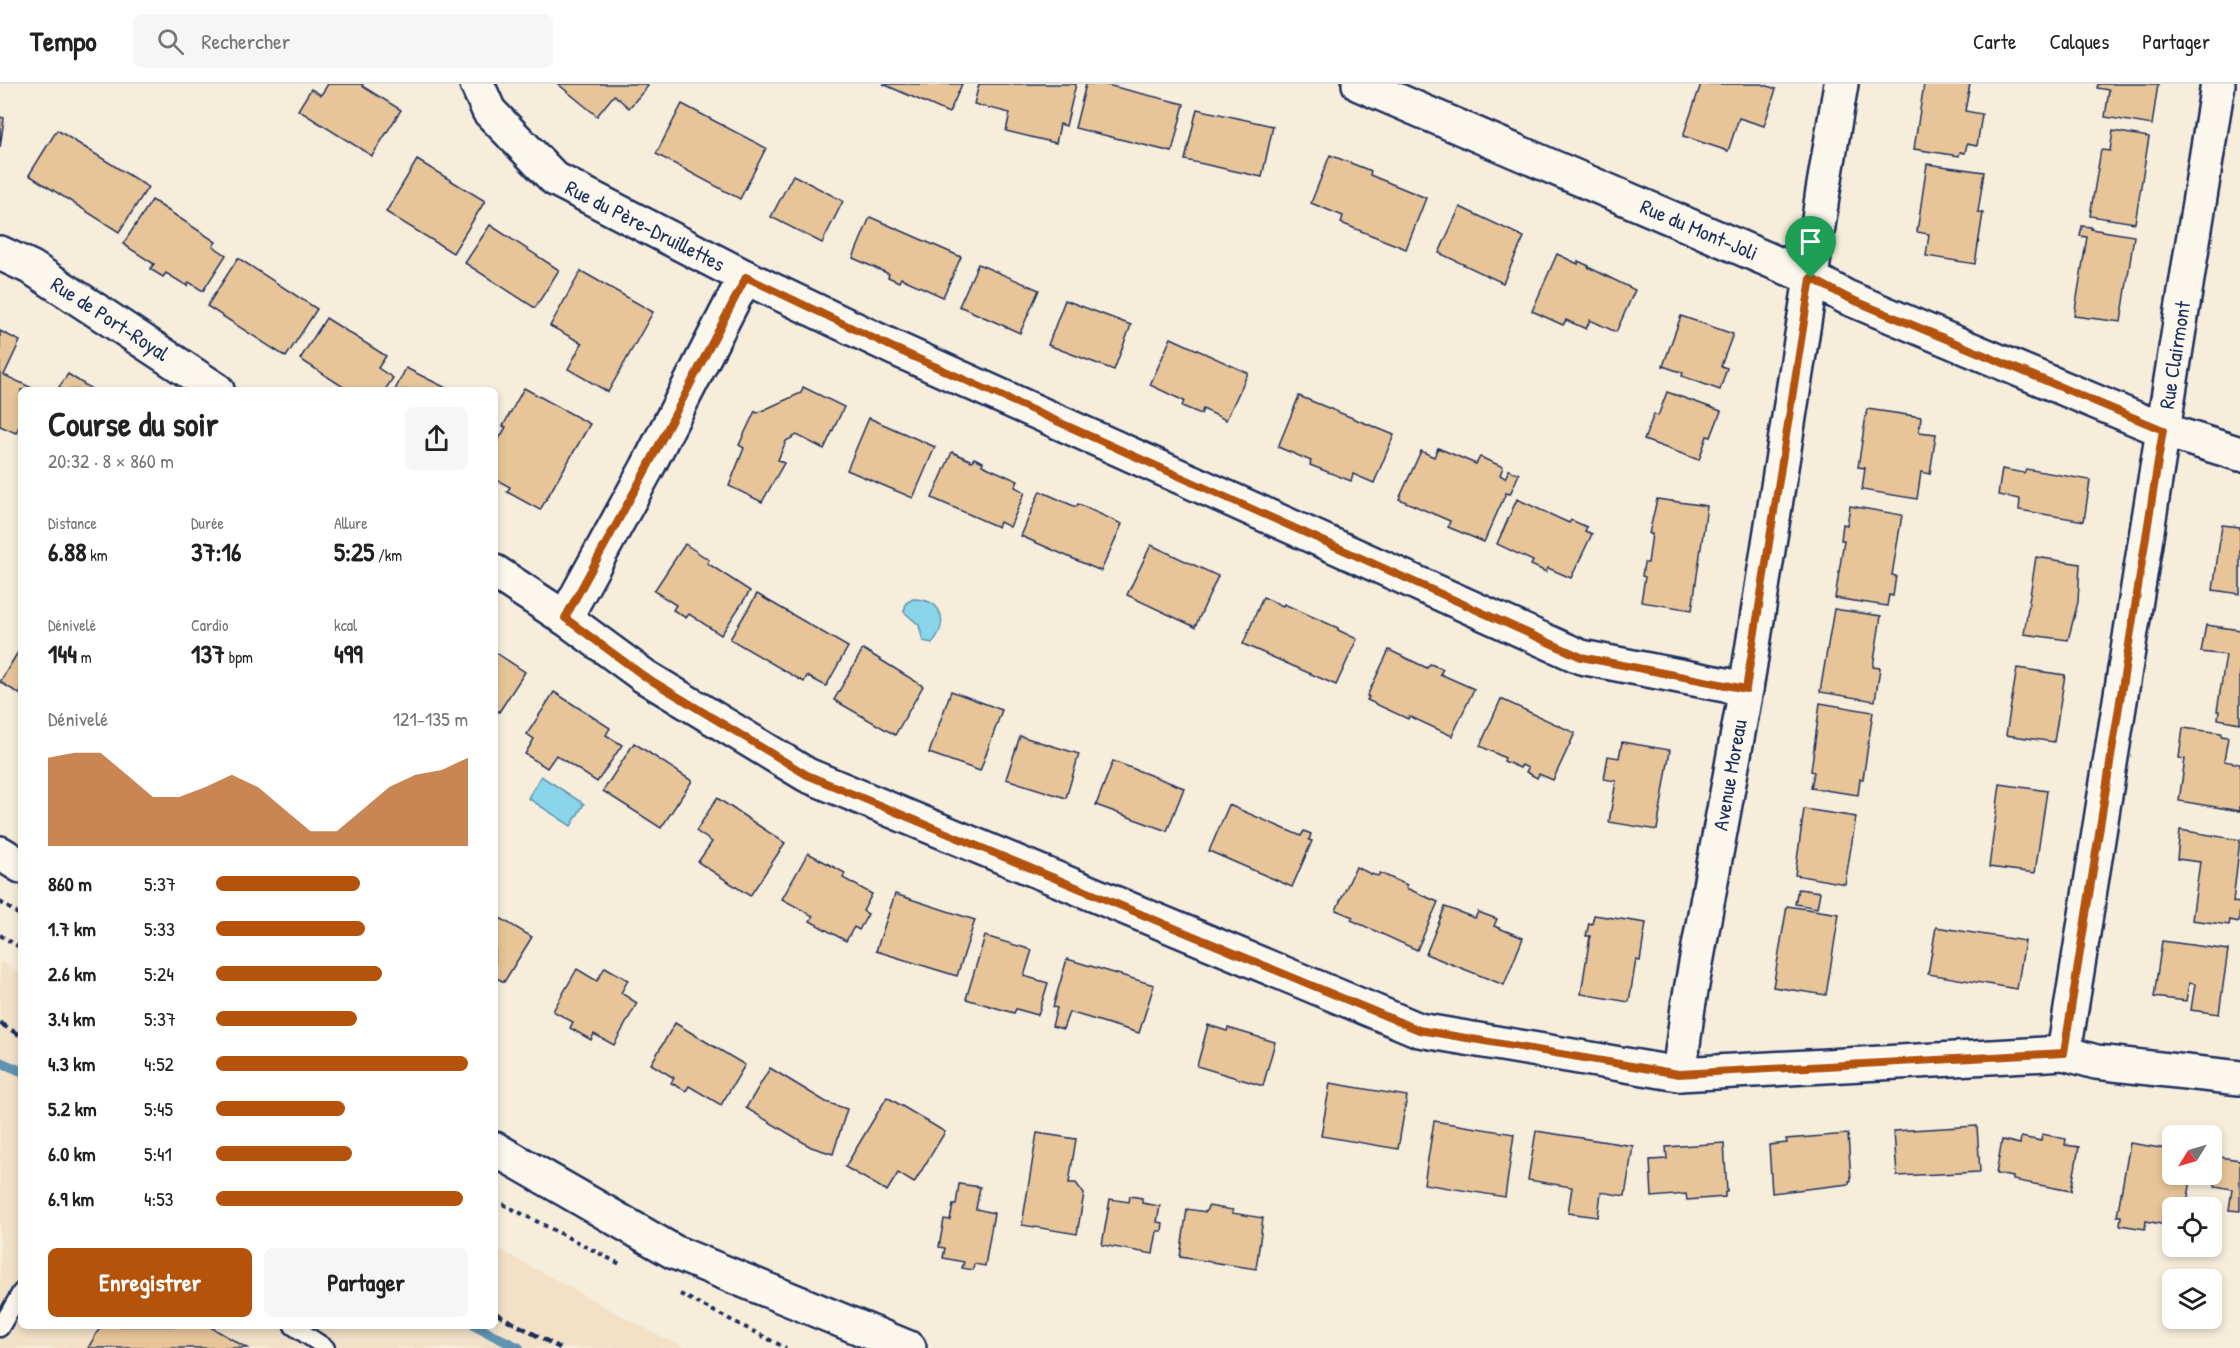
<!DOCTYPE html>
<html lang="fr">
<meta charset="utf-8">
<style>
:root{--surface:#fff;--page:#f6f6f6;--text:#222;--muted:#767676;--line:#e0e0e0;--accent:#b45309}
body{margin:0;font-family:"Patrick Hand",sans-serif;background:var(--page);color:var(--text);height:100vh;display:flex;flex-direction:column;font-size:22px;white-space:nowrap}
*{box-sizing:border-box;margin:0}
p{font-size:20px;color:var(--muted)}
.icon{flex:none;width:33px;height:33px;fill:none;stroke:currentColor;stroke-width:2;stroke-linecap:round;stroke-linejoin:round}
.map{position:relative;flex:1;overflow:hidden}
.side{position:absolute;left:18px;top:303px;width:480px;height:942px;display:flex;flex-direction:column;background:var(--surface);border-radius:9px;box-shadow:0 3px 9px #0003}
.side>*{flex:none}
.needle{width:39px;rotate:233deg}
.controls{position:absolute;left:2162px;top:1041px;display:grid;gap:12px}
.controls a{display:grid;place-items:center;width:60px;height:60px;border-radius:9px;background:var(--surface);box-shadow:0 3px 9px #0003;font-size:30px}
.pin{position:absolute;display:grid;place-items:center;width:51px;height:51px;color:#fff;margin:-62px -26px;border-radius:50% 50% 50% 0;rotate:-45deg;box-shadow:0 0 6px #0007}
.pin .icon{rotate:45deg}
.round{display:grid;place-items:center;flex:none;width:63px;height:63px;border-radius:9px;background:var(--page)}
.overview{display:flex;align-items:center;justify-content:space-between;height:102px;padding:0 30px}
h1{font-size:33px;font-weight:800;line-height:45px}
.stats{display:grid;grid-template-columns:repeat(3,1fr);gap:9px;height:102px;padding:6px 30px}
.stats div{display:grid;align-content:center}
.stats b{font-size:26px;font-weight:800}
.stats small{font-size:16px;font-weight:400}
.stats p{font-size:16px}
.chart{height:168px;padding:12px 30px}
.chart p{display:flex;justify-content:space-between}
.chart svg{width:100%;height:108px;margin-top:6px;fill:var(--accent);opacity:.7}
.primary-button{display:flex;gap:12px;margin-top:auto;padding:12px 30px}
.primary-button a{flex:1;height:69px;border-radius:9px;background:var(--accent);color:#fff;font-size:24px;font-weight:800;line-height:69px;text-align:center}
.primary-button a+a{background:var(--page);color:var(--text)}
ul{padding:0 30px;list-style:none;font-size:20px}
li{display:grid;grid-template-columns:96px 72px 1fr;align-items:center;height:45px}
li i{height:15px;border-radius:8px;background:var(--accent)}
header{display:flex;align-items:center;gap:36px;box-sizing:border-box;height:84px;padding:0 30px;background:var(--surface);border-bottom:2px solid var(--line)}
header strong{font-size:28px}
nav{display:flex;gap:33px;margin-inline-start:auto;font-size:21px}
.search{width:420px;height:54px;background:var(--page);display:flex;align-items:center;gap:15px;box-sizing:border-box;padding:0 21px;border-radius:9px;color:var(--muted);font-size:22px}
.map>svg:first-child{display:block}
.built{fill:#f2e1c7}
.water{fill:#8ad5ea;stroke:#5e93b2;stroke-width:1.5}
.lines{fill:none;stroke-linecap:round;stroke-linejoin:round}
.stream{stroke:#5e93b2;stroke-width:10}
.building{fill:#e7c599;stroke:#1b2f5e;stroke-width:1.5}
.lane-casing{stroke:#1b2f5e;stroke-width:21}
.street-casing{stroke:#1b2f5e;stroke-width:38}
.secondary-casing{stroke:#1b2f5e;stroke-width:38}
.path{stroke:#1b2f5e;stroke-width:4;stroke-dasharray:4.5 4.5;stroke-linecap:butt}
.lane{stroke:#fbf7ec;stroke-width:16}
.street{stroke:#fbf7ec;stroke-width:33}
.secondary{stroke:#fbf7ec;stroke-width:33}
.rail{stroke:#1b2f5e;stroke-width:4.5;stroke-dasharray:9 4.5;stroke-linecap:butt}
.route-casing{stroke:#fff;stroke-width:12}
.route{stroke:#b45309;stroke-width:8}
.labels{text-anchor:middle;stroke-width:4.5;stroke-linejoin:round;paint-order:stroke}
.street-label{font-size:21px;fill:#1b2f5e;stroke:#fbf7ec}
</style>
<header>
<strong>Tempo</strong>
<div class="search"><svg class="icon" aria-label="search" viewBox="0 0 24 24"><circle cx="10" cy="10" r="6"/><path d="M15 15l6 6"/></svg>Rechercher</div>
<nav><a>Carte</a><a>Calques</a><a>Partager</a></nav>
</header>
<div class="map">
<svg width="2240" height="1264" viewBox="0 0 2240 1264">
<rect width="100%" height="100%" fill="#f7eddb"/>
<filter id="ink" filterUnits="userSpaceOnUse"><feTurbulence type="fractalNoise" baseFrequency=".0167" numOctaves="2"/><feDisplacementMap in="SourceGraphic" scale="12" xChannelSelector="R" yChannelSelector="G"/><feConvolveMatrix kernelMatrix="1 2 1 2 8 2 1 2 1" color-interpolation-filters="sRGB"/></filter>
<g filter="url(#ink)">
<polygon class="built" points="0,877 21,890 21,1242 495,1242 495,1163 661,1253 686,1264 0,1264"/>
<g class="water">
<path d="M913,515C942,515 950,538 932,559L923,557L919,541L904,528L906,519Z"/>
<polygon points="541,692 584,720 571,742 528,714"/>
</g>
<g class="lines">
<g class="stream">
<polyline points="0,978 21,987"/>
<polyline points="475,1242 519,1264"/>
</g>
</g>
<g class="building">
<polygon points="328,0 363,0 362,2 401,26 372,72 298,26 311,5 321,11"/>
<polygon points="558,0 646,0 648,2 629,24 614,11 597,32"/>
<polygon points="883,0 962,0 949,29"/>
<polygon points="979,0 1076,0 1066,42 1060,40 1056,59 1006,47 1010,29 974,20"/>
<polygon points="1086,0 1103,0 1184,20 1172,68 1075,44"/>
<polygon points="1701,0 1762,0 1776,5 1764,42 1739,34 1728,67 1683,52"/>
<polygon points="1924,0 1970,0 1965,27 1982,30 1977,62 1967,60 1965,69 1960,68 1959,72 1914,65"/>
<polygon points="2098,0 2158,0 2152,41 2105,33 2109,6 2097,4"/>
<polygon points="682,20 766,64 740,115 656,70"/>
<polygon points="1197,25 1273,42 1262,93 1185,76"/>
<polygon points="0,33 4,34 0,64"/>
<polygon points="57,46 148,103 119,148 29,91"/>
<polygon points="2113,47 2149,53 2135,139 2090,132 2101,66 2110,67"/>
<polygon points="1330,71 1371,87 1370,91 1426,114 1406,165 1341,139 1343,132 1311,119"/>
<polygon points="417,76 485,117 453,169 386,128"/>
<polygon points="1927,80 1984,88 1978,128 1983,129 1975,180 1926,172 1929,150 1917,148"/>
<polygon points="793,91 843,117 822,159 771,133"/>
<polygon points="152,116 216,158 213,162 226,171 203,207 189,198 187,202 166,189 163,193 150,185 154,180 123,160"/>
<polygon points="1460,123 1524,153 1503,199 1439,169"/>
<polygon points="870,133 961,173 943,213 901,194 899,198 888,193 889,190 853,174"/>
<polygon points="490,141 559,186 535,224 465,179"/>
<polygon points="2082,142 2091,143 2091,145 2134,152 2121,238 2074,232 2087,153 2080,152"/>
<polygon points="1557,170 1578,180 1578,177 1589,182 1588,183 1635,206 1616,248 1590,236 1586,245 1566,236 1563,241 1532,227"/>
<polygon points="238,174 317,225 286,273 207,222"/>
<polygon points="978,180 1039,206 1020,249 959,222"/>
<polygon points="581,187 653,228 608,308 568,285 582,259 550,242"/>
<polygon points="1065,216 1131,241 1114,286 1048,261"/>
<polygon points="1681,232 1733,250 1721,282 1727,284 1720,306 1682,292 1683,289 1663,282"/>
<polygon points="326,234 386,272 378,284 393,294 385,306 348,306 300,275"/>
<polygon points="0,247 20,257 4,291 36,306 21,306 21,338 16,349 0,342"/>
<polygon points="1171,254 1248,289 1226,336 1203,325 1201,330 1182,322 1184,317 1150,301"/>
<polygon points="406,284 450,306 395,306"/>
<polygon points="68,290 93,306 57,306"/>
<polygon points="803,303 844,323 824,365 797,351 786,357 778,376 784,379 762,418 729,402 744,364 739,361 755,327 757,329 801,309"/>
<polygon points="524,304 590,340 540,426 507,408 510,403 495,395 495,362 506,343 503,342"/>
<polygon points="1667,308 1721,327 1711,353 1707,352 1699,376 1644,356 1654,330 1658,332"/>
<polygon points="1299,312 1394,351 1374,399 1353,390 1351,397 1310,381 1311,377 1278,363"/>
<polygon points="1867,325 1921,333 1919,348 1936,350 1930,390 1921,388 1917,415 1862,406 1865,384 1858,383"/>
<polygon points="869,334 935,363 913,414 847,386"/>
<polygon points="1438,364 1476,380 1480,373 1503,383 1500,391 1505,394 1509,386 1519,390 1510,410 1506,409 1484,458 1448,443 1450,437 1399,415 1421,367 1434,373"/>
<polygon points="952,368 972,377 974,374 983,378 982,381 1018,397 1015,403 1025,408 1010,443 1000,438 998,443 932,414"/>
<polygon points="2002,385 2024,389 2026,385 2090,396 2084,437 2019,426 2020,415 1998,411"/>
<polygon points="1040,407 1076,423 1078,420 1122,440 1101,487 1021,452"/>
<polygon points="1517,415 1569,439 1571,436 1587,443 1585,447 1592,450 1571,494 1548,484 1546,488 1531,481 1533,477 1497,460"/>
<polygon points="1657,415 1707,422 1692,526 1641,518 1645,493 1642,492 1644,479 1648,479 1652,450 1649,450"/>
<polygon points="1850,422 1902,431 1892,491 1896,492 1893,512 1889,511 1887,522 1835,514 1844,456 1841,456 1843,440 1847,441"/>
<polygon points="2222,441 2240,443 2240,510 2213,506"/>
<polygon points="685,460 709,476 707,479 750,507 721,551 689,530 686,534 673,526 676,521 654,507"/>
<polygon points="1151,461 1218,492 1195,543 1127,511"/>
<polygon points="2036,473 2080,480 2078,518 2068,556 2024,550"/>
<polygon points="757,510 848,563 826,602 807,592 804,598 730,555"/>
<polygon points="1263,513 1283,522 1284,520 1338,544 1338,546 1357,555 1336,601 1243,560"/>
<polygon points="1834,525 1881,532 1873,583 1880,584 1875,617 1820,608"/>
<polygon points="2206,541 2240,546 2240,639 2218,635 2219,627 2217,627 2226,571 2201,568"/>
<polygon points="21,563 21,611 0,598"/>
<polygon points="863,565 923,602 895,651 834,616"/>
<polygon points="1389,566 1427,584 1430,580 1443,585 1440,590 1474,605 1452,652 1409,632 1408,635 1367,616 1369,613 1367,612"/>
<polygon points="495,568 525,588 499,628 495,626"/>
<polygon points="2017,584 2065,591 2054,658 2006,651"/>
<polygon points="951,607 1002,626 980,687 929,669"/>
<polygon points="554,608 610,644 606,651 622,661 597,698 556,671 547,684 525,670 534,655 527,650"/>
<polygon points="1501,615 1575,649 1553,696 1539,690 1537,694 1526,688 1528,684 1522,681 1520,684 1504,677 1505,674 1480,662"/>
<polygon points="1820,619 1873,628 1863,695 1860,695 1858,711 1811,704 1814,688 1811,687"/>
<polygon points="2183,644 2221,649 2221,652 2228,653 2224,677 2240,680 2240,727 2179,717 2185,675 2179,674"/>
<polygon points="1020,652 1079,670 1066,714 1006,695"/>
<polygon points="1622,658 1670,666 1657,746 1609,738 1616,697 1604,695 1608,672 1619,674"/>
<polygon points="634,659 692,697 661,744 603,707"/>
<polygon points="1113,677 1184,704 1167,747 1096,721"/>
<polygon points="2000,700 2047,707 2035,789 1989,783"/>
<polygon points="717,714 785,759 750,812 698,778 712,758 696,747"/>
<polygon points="1229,721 1301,752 1304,747 1311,750 1309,756 1312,757 1292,803 1209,767"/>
<polygon points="1804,725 1856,733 1845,800 1795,791"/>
<polygon points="2180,746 2240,756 2233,818 2240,819 2239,838 2230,836 2229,841 2192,836 2200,778 2177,775"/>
<polygon points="808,769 845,789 843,794 872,810 863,827 868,830 859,846 854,843 846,857 810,837 813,832 782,815"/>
<polygon points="1356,783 1371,790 1378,792 1380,789 1407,801 1406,804 1438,818 1417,866 1351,836 1353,833 1336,826"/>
<polygon points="1798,805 1820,808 1817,824 1795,820"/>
<polygon points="895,810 975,836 957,892 876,867"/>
<polygon points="1787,822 1839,830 1826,911 1773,903"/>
<polygon points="1445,823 1475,834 1478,828 1497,835 1494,842 1523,854 1504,901 1426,870"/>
<polygon points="495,831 532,853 504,898 495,893"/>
<polygon points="1594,831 1646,839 1640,877 1636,876 1629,918 1581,910 1590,852 1586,852 1589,839 1592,840"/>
<polygon points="1936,843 2025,857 2017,905 1928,890"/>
<polygon points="985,852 1032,866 1024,892 1048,899 1038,931 1016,925 1014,929 966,915"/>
<polygon points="2162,857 2228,866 2219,930 2191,926 2195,900 2189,899 2186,917 2154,913"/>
<polygon points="1067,875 1154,901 1139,949 1069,928 1063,945 1052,942 1057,924 1053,923"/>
<polygon points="605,883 628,896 621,909 637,919 614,961 594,950 591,956 570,944 573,938 553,927 577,885 597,897"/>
<polygon points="675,939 745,981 721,1021 689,1002 686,1007 671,999 674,994 651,980"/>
<polygon points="1208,941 1227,947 1228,944 1275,958 1263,1002 1197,982"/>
<polygon points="770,984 826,1018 847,1025 833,1070 811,1063 746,1024"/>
<polygon points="1330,999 1407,1012 1398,1065 1321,1052"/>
<polygon points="887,1013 945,1048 914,1099 898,1089 887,1107 845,1083"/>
<polygon points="1434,1037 1514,1050 1505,1113 1424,1100"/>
<polygon points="1977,1042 1980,1088 1897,1092 1894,1047"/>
<polygon points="1536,1047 1633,1062 1625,1112 1601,1108 1598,1133 1568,1129 1572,1103 1528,1096"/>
<polygon points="1037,1049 1076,1055 1069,1099 1076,1099 1084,1110 1077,1150 1022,1141"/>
<polygon points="1848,1050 1851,1097 1849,1097 1849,1100 1772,1109 1769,1061 1787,1059 1786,1055"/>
<polygon points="2042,1050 2066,1055 2065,1061 2079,1063 2071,1107 2013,1096 2013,1093 1996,1090 2002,1056 2020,1060 2021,1053 2041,1057"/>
<polygon points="1724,1059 1727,1108 1725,1108 1725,1113 1687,1116 1686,1110 1652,1113 1650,1076 1667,1075 1666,1063"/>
<polygon points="2130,1059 2172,1066 2172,1090 2192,1090 2187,1120 2170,1117 2166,1141 2146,1137 2145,1145 2120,1141 2121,1132 2117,1132"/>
<polygon points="2219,1073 2240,1076 2240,1127 2229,1126 2232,1105 2215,1102"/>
<polygon points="959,1100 980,1103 976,1125 994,1129 985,1182 974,1180 973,1186 962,1184 964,1178 943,1174 945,1164 939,1163 944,1135 950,1136 953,1121 956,1121"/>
<polygon points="1130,1112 1142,1114 1142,1119 1160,1122 1157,1138 1163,1139 1162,1147 1157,1147 1153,1170 1102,1161 1110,1115 1129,1118"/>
<polygon points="1208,1122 1233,1126 1232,1129 1263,1134 1256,1185 1180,1173 1187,1125 1206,1128"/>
<polygon points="101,1242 209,1242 247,1264 88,1264"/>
</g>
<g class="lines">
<g class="lane-casing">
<g id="lane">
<polyline points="293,1242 326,1264"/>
<polyline points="0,1244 21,1208"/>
</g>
</g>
<g class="street-casing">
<g id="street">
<polyline points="477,0 489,27 555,95 745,193 894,264 1581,573 1746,605"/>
<polyline points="1359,0 1811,194 1846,213 2163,346 2240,370"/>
<polyline points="0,169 32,184 217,306"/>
<polyline points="495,488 565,534 644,592 807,691 1419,946 1679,990 2064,969 2096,978 2240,994"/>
<polyline points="565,534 647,384 745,193"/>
<polyline points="2064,969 2218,0"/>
<polyline points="1679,990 1688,923 1746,605 1811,194 1822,113 1841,0"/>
</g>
</g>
<g class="secondary-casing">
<g id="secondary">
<polyline points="0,769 21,782"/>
<polyline points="495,1065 674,1168 909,1264"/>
</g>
</g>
<g class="path">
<polyline points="0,818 21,832"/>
<polyline points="0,851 21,864"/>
<polyline points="495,1116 620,1180"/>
<polyline points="680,1210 786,1264"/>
</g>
<use href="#lane" class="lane"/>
<use href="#street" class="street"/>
<use href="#secondary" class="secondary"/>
<g class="rail">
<polyline points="0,939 21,952"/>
<polyline points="495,1229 560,1264"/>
</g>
</g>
</g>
<g class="lines" filter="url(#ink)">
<g class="route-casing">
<polygon id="route" points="746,193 894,264 1581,573 1746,605 1811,194 1846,213 2163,346 2064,969 1679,990 1419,946 807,691 644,592 565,534 647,384"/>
</g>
<use href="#route" class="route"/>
</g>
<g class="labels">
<g class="street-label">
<text transform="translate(645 142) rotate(27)" y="7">Rue du Père-Druillettes</text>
<text transform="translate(1699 146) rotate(23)" y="7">Rue du Mont-Joli</text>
<text transform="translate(110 235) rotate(33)" y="7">Rue de Port-Royal</text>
<text transform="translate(2175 271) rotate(-81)" y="7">Rue Clairmont</text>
<text transform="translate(1730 691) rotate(-80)" y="7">Avenue Moreau</text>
</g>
</g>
</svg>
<div class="controls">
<a><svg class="needle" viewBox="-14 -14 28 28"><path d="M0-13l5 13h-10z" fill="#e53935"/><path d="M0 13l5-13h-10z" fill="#767676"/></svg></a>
<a><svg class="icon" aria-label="locate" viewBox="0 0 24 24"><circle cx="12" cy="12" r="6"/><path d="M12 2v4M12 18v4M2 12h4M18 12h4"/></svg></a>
<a><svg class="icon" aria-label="layers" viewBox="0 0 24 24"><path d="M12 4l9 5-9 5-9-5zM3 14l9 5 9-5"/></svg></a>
</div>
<div class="pin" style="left:1811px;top:194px;background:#1e9e55"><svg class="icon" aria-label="arrive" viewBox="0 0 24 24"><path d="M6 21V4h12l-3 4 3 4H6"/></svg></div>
<section class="side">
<div class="overview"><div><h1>Course du soir</h1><p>20:32 · 8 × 860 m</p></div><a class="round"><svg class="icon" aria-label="share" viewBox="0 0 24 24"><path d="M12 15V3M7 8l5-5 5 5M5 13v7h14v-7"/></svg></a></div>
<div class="stats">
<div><p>Distance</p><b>6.88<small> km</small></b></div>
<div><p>Durée</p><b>37:16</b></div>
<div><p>Allure</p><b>5:25<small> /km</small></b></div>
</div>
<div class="stats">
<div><p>Dénivelé</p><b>144<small> m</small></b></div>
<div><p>Cardio</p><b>137<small> bpm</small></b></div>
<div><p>kcal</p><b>499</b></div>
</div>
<div class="chart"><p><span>Dénivelé</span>121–135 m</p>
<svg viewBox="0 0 160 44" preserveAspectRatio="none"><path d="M0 44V8L10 6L20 6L30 15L40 24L50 24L60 20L70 15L80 20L90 29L100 38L110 38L120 29L130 20L140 15L150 13L160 8V44z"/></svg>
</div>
<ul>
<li><b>860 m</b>5:37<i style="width:57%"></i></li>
<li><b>1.7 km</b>5:33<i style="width:59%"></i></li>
<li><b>2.6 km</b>5:24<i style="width:66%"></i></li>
<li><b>3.4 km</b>5:37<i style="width:56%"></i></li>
<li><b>4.3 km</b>4:52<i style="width:100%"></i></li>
<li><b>5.2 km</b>5:45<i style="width:51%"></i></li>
<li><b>6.0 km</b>5:41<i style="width:54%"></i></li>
<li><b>6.9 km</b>4:53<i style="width:98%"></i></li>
</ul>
<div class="primary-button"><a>Enregistrer</a><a>Partager</a></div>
</section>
</div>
